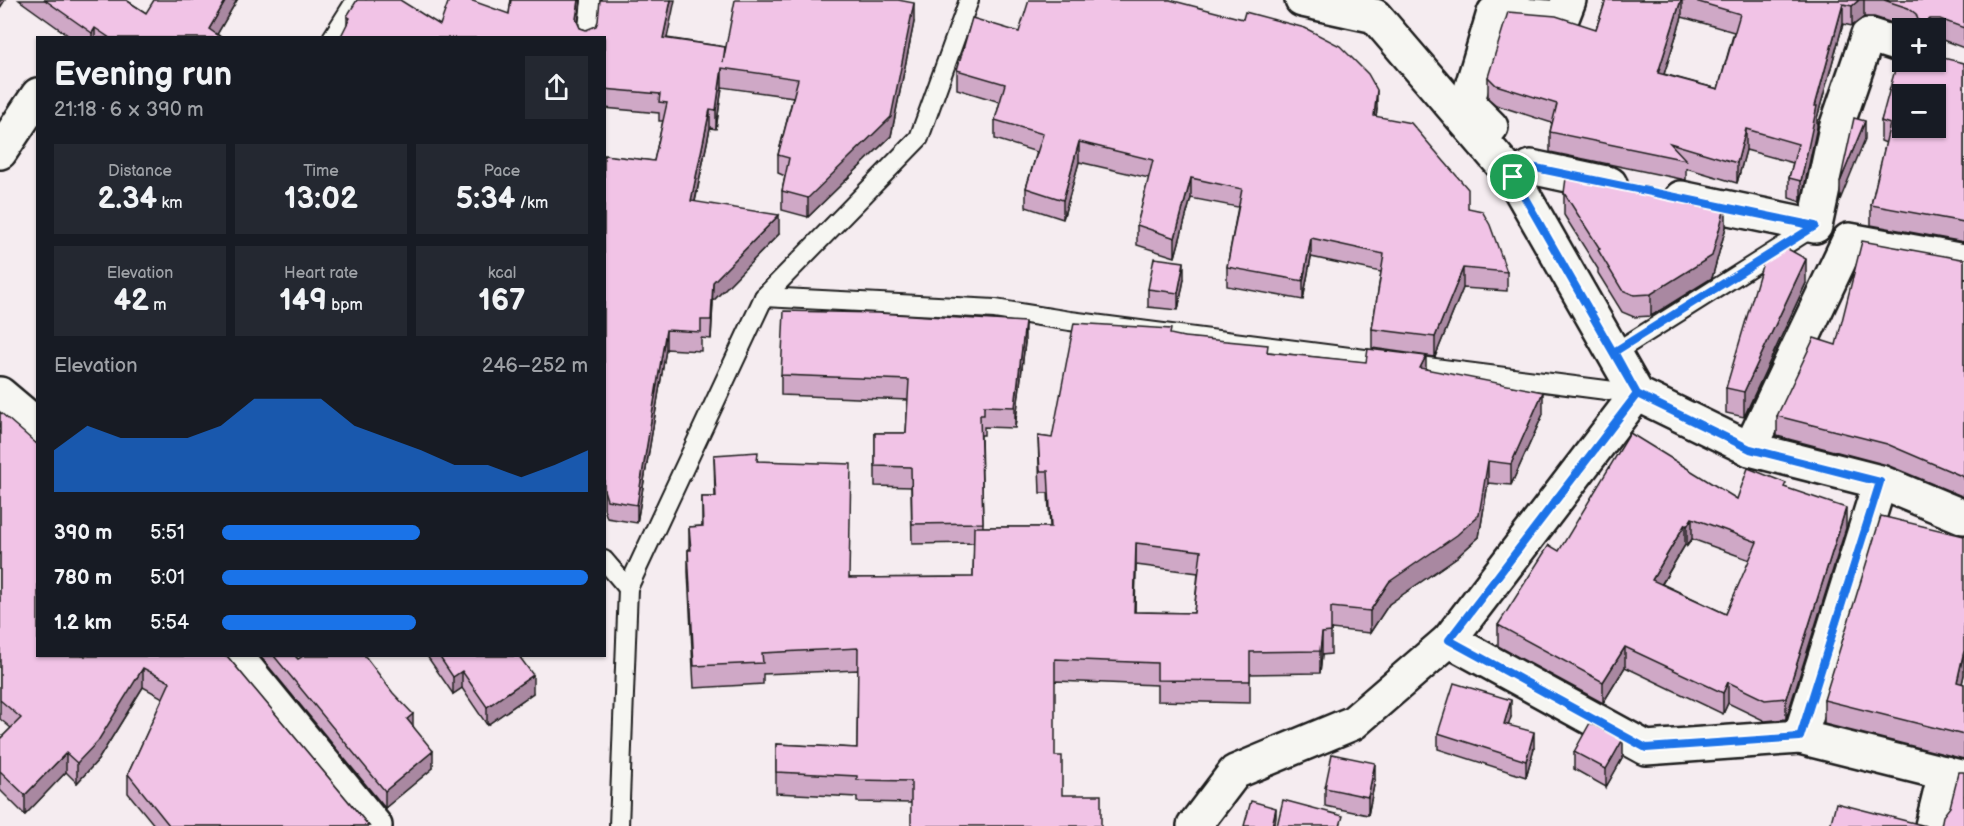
<!DOCTYPE html>
<meta charset="utf-8">
<style>
:root{--surface:#171b24;--page:#242831;--text:#f1f3f6;--muted:#9ea1a6;--accent:#1a73e8}
body{margin:0;font-family:"Balsamiq Sans",sans-serif;background:var(--page);color:var(--text);height:100vh;display:flex;flex-direction:column;font-size:22px;white-space:nowrap}
*{box-sizing:border-box;margin:0}
p{font-size:20px;color:var(--muted)}
.icon{flex:none;width:33px;height:33px;fill:none;stroke:currentColor;stroke-width:2;stroke-linecap:round;stroke-linejoin:round}
.map{position:relative;flex:1;overflow:hidden}
.panel{position:absolute;left:36px;top:36px;width:570px;height:621px;display:flex;flex-direction:column;background:var(--surface);border-radius:0px;box-shadow:0 2px 4px #0004}
.panel>*{flex:none}
.controls{position:absolute;left:1892px;top:18px;display:grid;gap:12px}
.controls a{display:grid;place-items:center;width:54px;height:54px;border-radius:0px;background:var(--surface);box-shadow:0 2px 4px #0004;font-size:30px}
.pin{position:absolute;display:grid;place-items:center;width:51px;height:51px;color:#fff;margin:-26px;border:3px solid #fff;border-radius:50%;box-shadow:0 2px 6px #0007}
.round{display:grid;place-items:center;flex:none;width:63px;height:63px;border-radius:0px;background:var(--page)}
.summary{display:flex;align-items:center;justify-content:space-between;height:102px;padding:0 18px}
h1{font-size:33px;font-weight:700;line-height:45px}
.figures{display:grid;grid-template-columns:repeat(3,1fr);gap:9px;height:102px;padding:6px 18px}
.figures div{display:grid;align-content:center;border-radius:0px;background:var(--page);text-align:center}
.figures b{font-size:30px;font-weight:700}
.figures small{font-size:16px;font-weight:400}
.figures p{font-size:16px}
.chart{height:168px;padding:12px 18px}
.chart p{display:flex;justify-content:space-between}
.chart svg{width:100%;height:108px;margin-top:6px;fill:var(--accent);opacity:.7}
ul{padding:0 18px;list-style:none;font-size:20px}
li{display:grid;grid-template-columns:96px 72px 1fr;align-items:center;height:45px}
li i{height:15px;border-radius:8px;background:var(--accent)}
.map>svg:first-child{display:block}
.lines{fill:none;stroke-linecap:round;stroke-linejoin:round}
.lane-casing{stroke:#1c1c1c;stroke-width:22}
.street-casing{stroke:#1c1c1c;stroke-width:38}
.lane{stroke:#f6f6f2;stroke-width:18}
.street{stroke:#f6f6f2;stroke-width:33}
.wall{fill:#cfa8c6;stroke:#1c1c1c;stroke-width:1.5;fill-rule:evenodd}
.shaded-wall{fill:#a988a1;stroke:#1c1c1c;stroke-width:1.5}
.building{fill:#f1c3e6;stroke:#1c1c1c;stroke-width:1.5;fill-rule:evenodd}
.route-casing{stroke:#fff;stroke-width:12}
.route{stroke:#1a73e8;stroke-width:8}
</style>
<div class="map">
<svg width="1964" height="826" viewBox="0 0 1964 826">
<rect width="100%" height="100%" fill="#f5ecf0"/>
<filter id="ink" filterUnits="userSpaceOnUse"><feTurbulence type="fractalNoise" baseFrequency=".0167" numOctaves="2"/><feDisplacementMap in="SourceGraphic" scale="12" xChannelSelector="R" yChannelSelector="G"/><feConvolveMatrix kernelMatrix="1 2 1 2 8 2 1 2 1" color-interpolation-filters="sRGB"/></filter>
<g filter="url(#ink)">
<g class="lines">
<g class="lane-casing">
<g id="lane">
<polyline points="332,38 356,0"/>
<polyline points="587,38 591,0"/>
<polyline points="764,297 995,309 1070,321 1637,394"/>
<polyline points="1614,353 1815,226"/>
<polyline points="604,560 628,588"/>
<polyline points="619,826 628,588 764,297 919,138 969,0"/>
</g>
</g>
<g class="street-casing">
<g id="street">
<polyline points="1302,0 1375,16 1513,177 1637,394 1750,449 1880,482 1964,517"/>
<polyline points="1491,127 1467,103 1494,13 1562,18 1569,0"/>
<polyline points="0,152 38,95"/>
<polyline points="1513,177 1531,167 1610,184"/>
<polyline points="1681,198 1815,226 1836,128 1868,35 1902,46"/>
<polyline points="0,394 38,426"/>
<polyline points="1750,449 1849,240 1964,261"/>
<polyline points="1449,640 1646,748 1800,737 1964,778"/>
<polyline points="236,656 375,826"/>
<polyline points="1800,737 1880,482"/>
<polyline points="1194,826 1235,772 1353,723 1449,640 1637,394"/>
<polyline points="1932,826 1945,773"/>
</g>
</g>
<use href="#lane" class="lane"/>
<use href="#street" class="street"/>
</g>
<g class="wall">
<polygon points="19,0 126,0 146,13 237,0 217,34 222,38 72,38"/>
<polygon points="511,0 581,0 578,23 580,28 586,30 667,38 725,47 914,22 891,136 808,217 782,210 782,191 785,176 778,173 778,155 793,97 722,87 716,129 710,128 695,202 779,234 713,301 711,339 701,338 701,351 666,349 637,523 607,518 604,509 604,155 654,161 663,121 659,121 659,113 604,108 604,38 347,23 347,16 440,25 509,14"/>
<path d="M1606,0H1964V48L1940,39H1935V28H1908L1874,17H1864L1852,26L1843,24L1817,118V127L1801,202L1789,198V178L1793,163L1746,150L1737,183L1686,168V180L1550,152V132L1552,123L1496,105L1488,98V77L1596,29ZM1682,17L1734,32L1718,89L1664,74Z"/>
<polygon points="1019,32 1377,109 1376,116 1468,208 1507,272 1507,291 1463,288 1435,357 1372,348 1372,329 1381,272 1311,257 1303,300 1227,286 1227,267 1238,207 1191,198 1175,257 1137,245 1137,225 1149,178 1079,162 1063,219 1026,207 1026,188 1037,152 995,139 995,120 1000,102 957,89 957,70"/>
<polygon points="1902,62 1964,63 1964,242 1871,225 1871,205 1886,143 1881,141 1881,121"/>
<polygon points="1564,193 1726,227 1712,278 1651,316 1634,317 1622,312 1598,273 1598,269 1564,215"/>
<polygon points="1961,259 1964,259 1964,497 1887,465 1777,436 1777,416 1836,345"/>
<polygon points="1184,279 1178,310 1148,307 1148,289"/>
<polygon points="1806,283 1744,417 1726,413 1726,388"/>
<path d="M1171,335L1268,352L1426,369L1543,414L1511,485L1488,483L1479,537L1457,557L1389,604L1370,633L1331,629V654L1322,655L1320,673L1250,674V703L1157,701V685L1055,681L911,803L857,802V797L776,793V744L857,748L858,670L763,674V684L694,688L688,572V550H689V527L702,526V497H715L714,455L758,461L850,578L973,577L974,543L912,544L911,487L875,486V433H906L908,400L781,395V375L1025,342L1015,428L984,427V435H981L983,527H1050L1048,493H1040L1038,436L1052,438ZM1136,565L1198,573L1194,613L1135,612Z"/>
<polygon points="0,412 38,656 227,656 369,826 155,826 128,793 128,774 163,698 143,687 98,760 77,783 66,772 25,815 0,790 0,739 11,728 0,719"/>
<path d="M1786,488L1846,528L1786,719L1765,721L1728,703L1723,714L1625,667L1603,703L1498,646V625L1559,551L1737,499ZM1692,539L1750,560L1726,614L1662,584L1685,545L1687,546Z"/>
<polygon points="260,656 295,656 298,659 413,726 433,768 385,808"/>
<polygon points="427,656 519,656 533,693 487,725 462,688 453,694"/>
<polygon points="1964,675 1962,683 1964,684 1964,759 1824,724 1824,700"/>
<polygon points="1511,717 1508,725 1534,748 1526,777 1438,749 1438,733"/>
<polygon points="1574,752 1623,757 1606,787 1574,769"/>
<polygon points="1375,780 1368,815 1325,806 1325,788"/>
</g>
<g class="shaded-wall">
<polygon points="0,0 5,0 0,8"/>
<polygon points="226,0 237,0 215,38 209,29"/>
<polygon points="579,0 581,0 576,37 576,19"/>
<polygon points="671,0 675,0 663,57 663,38"/>
<polygon points="1681,0 1682,0 1682,17 1658,93 1658,73"/>
<polygon points="1859,0 1864,0 1864,17 1852,26 1852,6"/>
<polygon points="914,3 914,22 891,136 808,217 808,198"/>
<polygon points="1843,4 1843,24 1817,118 1817,127 1801,202 1801,181 1815,106"/>
<polygon points="1930,19 1930,28 1920,28 1920,26"/>
<polygon points="95,28 95,38 92,38 92,33"/>
<polygon points="722,68 722,87 716,129 716,110"/>
<polygon points="1377,90 1377,109 1374,135 1374,116"/>
<polygon points="710,109 710,128 691,220 691,201"/>
<polygon points="1865,121 1865,139 1840,200 1840,182"/>
<polygon points="1746,129 1746,150 1737,183 1737,163"/>
<polygon points="1079,142 1079,162 1063,219 1063,200"/>
<polygon points="1191,178 1191,198 1175,257 1175,238"/>
<polygon points="1726,204 1726,227 1712,278 1651,316 1651,294"/>
<polygon points="779,215 779,234 713,301 711,339 713,282"/>
<polygon points="1311,238 1311,257 1303,300 1303,281"/>
<polygon points="1806,259 1806,283 1744,417 1744,392"/>
<polygon points="1184,262 1184,279 1178,310 1178,293"/>
<polygon points="1463,268 1463,288 1435,357 1435,337"/>
<polygon points="1025,322 1025,342 1015,428 1015,407"/>
<polygon points="666,330 666,349 637,523 637,505"/>
<polygon points="1426,356 1426,378 1420,368"/>
<polygon points="1543,392 1543,414 1511,485 1511,464"/>
<polygon points="1488,461 1488,483 1479,537 1457,557 1389,604 1370,633 1370,611 1389,582"/>
<polygon points="1846,508 1846,528 1786,719 1786,698"/>
<polygon points="1692,518 1692,539 1687,546 1687,526"/>
<polygon points="1685,524 1685,545 1652,600 1652,580"/>
<polygon points="1136,543 1136,565 1134,634 1134,612"/>
<polygon points="1322,633 1322,655 1320,673 1320,651"/>
<polygon points="1625,647 1625,667 1603,703 1603,682"/>
<polygon points="1964,651 1964,675 1957,706 1957,682"/>
<polygon points="143,668 143,687 98,760 77,783 77,763"/>
<polygon points="462,671 462,688 453,694 453,677"/>
<polygon points="533,675 533,693 487,725 487,707"/>
<polygon points="1728,682 1728,703 1723,714 1723,693"/>
<polygon points="1511,700 1511,717 1504,740 1504,724"/>
<polygon points="413,714 413,732 407,719"/>
<polygon points="1534,732 1534,748 1526,777 1526,761"/>
<polygon points="1623,739 1623,757 1606,787 1606,769"/>
<polygon points="433,751 433,768 385,808 385,791"/>
<polygon points="66,753 66,772 25,815 25,795"/>
<polygon points="1375,763 1375,780 1368,815 1368,797"/>
<polygon points="1276,808 1276,818 1274,826 1272,826"/>
</g>
<g class="building">
<polygon points="45,0 126,0 146,13 154,0 226,0 209,29 222,38 110,38 95,28 92,33"/>
<polygon points="357,0 400,0 440,25 449,0 470,0 509,14 511,0 579,0 576,19 580,28 586,30 596,26 598,21 600,0 671,0 663,38 725,47 723,62 735,0 898,0 914,3 891,117 808,198 782,191 789,158 778,155 798,79 722,68 716,110 710,109 691,201 779,215 713,282 711,320 701,320 701,332 666,330 637,505 607,500 604,490 604,155 654,161 667,103 659,102 660,94 604,89 604,38 340,38 350,18 347,16"/>
<polygon points="1029,0 1170,0 1243,19 1245,12 1305,28 1340,46 1368,74 1377,90 1374,116 1411,123 1468,189 1468,208 1482,211 1490,225 1507,272 1463,268 1435,337 1372,329 1384,254 1311,238 1303,281 1227,267 1242,189 1191,178 1175,238 1137,225 1153,160 1079,142 1063,200 1026,188 1043,134 995,120 1005,84 957,70 972,18 1019,32"/>
<polygon points="1606,0 1681,0 1658,73 1718,89 1740,14 1692,0 1859,0 1852,6 1843,4 1815,106 1817,106 1801,181 1789,178 1798,144 1746,129 1737,163 1670,143 1686,160 1550,132 1557,104 1496,85 1488,77 1508,12 1556,16 1596,29"/>
<polygon points="1884,0 1964,0 1964,28 1940,19 1930,19 1920,26 1916,14 1908,8"/>
<path d="M1902,44V62H1935V56L1964,63V222L1871,205L1890,124L1881,121ZM1902,94H1935V128H1902Z"/>
<polygon points="1854,118 1865,121 1840,182"/>
<polygon points="1567,171 1726,204 1712,256 1651,294 1634,295 1622,290 1598,250 1600,249 1564,193"/>
<polygon points="1862,241 1961,259 1964,259 1964,477 1887,444 1777,416 1814,338 1836,345"/>
<polygon points="1779,244 1806,259 1744,392 1726,388 1766,252"/>
<polygon points="1154,258 1184,262 1178,293 1148,289"/>
<polygon points="784,311 878,313 1025,322 1015,407 984,406 984,415 980,415 983,523 912,524 911,467 875,466 875,433 906,433 909,380 781,375"/>
<path d="M1074,323L1171,329L1170,334L1184,337L1268,345L1267,352L1366,362L1368,349L1426,356L1420,368L1543,392L1511,464L1488,461L1479,515L1457,535L1389,582L1370,611L1331,607V632L1322,633L1320,651L1250,652V681L1157,680V663L1055,659V756H1062V795H1101V826H911V781L857,780V776L776,772V744L857,748L858,648L762,653L763,663L694,666L688,550H691L689,527L703,526L702,497H716L714,455L758,452L757,461L851,464L849,578L973,577L974,527H1051L1048,471H1040L1038,436L1052,438ZM1136,543L1201,551L1194,613L1134,612Z"/>
<polygon points="0,412 38,445 38,656 227,656 369,826 168,826 169,825 128,774 170,682 143,668 98,741 77,763 66,753 25,795 0,771 0,739 21,718 0,700"/>
<path d="M1630,433L1737,499L1748,468L1786,483L1784,487L1846,508L1786,698L1765,700L1728,682L1723,693L1625,647L1603,682L1498,625L1549,545L1559,551ZM1692,518L1757,542L1726,614L1652,580L1685,524L1687,526Z"/>
<polygon points="1881,516 1964,536 1964,651 1957,682 1964,684 1964,735 1824,700"/>
<polygon points="274,656 295,656 298,659 303,656 365,656 393,693 413,714 407,719 433,751 385,791"/>
<polygon points="439,656 519,656 533,675 487,707 462,671 453,677"/>
<polygon points="1454,683 1511,700 1504,724 1534,732 1526,761 1438,733"/>
<polygon points="1590,723 1623,739 1606,769 1574,752"/>
<polygon points="1332,754 1375,763 1368,797 1325,788"/>
<polygon points="1959,772 1964,772 1964,826 1941,826 1943,816 1950,807"/>
<polygon points="1283,800 1343,816 1340,826 1277,826"/>
<polygon points="1251,801 1276,808 1272,826 1244,826"/>
<polygon points="1836,803 1926,826 1830,826"/>
</g>
</g>
<g class="lines" filter="url(#ink)">
<g class="route-casing">
<polyline id="route" points="1513,177 1637,394 1750,449 1880,482 1800,737 1646,748 1449,640 1637,394 1614,352 1815,226 1531,167 1513,177"/>
</g>
<use href="#route" class="route"/>
</g>
</svg>
<div class="controls">
<a>+</a>
<a>−</a>
</div>
<div class="pin" style="left:1513px;top:177px;background:#1e9e55"><svg class="icon" aria-label="arrive" viewBox="0 0 24 24"><path d="M6 21V4h12l-3 4 3 4H6"/></svg></div>
<section class="panel">
<div class="summary"><div><h1>Evening run</h1><p>21:18 · 6 × 390 m</p></div><a class="round"><svg class="icon" aria-label="share" viewBox="0 0 24 24"><path d="M12 15V3M7 8l5-5 5 5M5 13v7h14v-7"/></svg></a></div>
<div class="figures">
<div><p>Distance</p><b>2.34<small> km</small></b></div>
<div><p>Time</p><b>13:02</b></div>
<div><p>Pace</p><b>5:34<small> /km</small></b></div>
</div>
<div class="figures">
<div><p>Elevation</p><b>42<small> m</small></b></div>
<div><p>Heart rate</p><b>149<small> bpm</small></b></div>
<div><p>kcal</p><b>167</b></div>
</div>
<div class="chart"><p><span>Elevation</span>246–252 m</p>
<svg viewBox="0 0 160 44" preserveAspectRatio="none"><path d="M0 44V27L10 17L20 22L30 22L40 22L50 17L60 6L70 6L80 6L90 17L100 22L110 27L120 33L130 33L140 38L150 33L160 27V44z"/></svg>
</div>
<ul>
<li><b>390 m</b>5:51<i style="width:54%"></i></li>
<li><b>780 m</b>5:01<i style="width:100%"></i></li>
<li><b>1.2 km</b>5:54<i style="width:53%"></i></li>
</ul>
</section>
</div>
